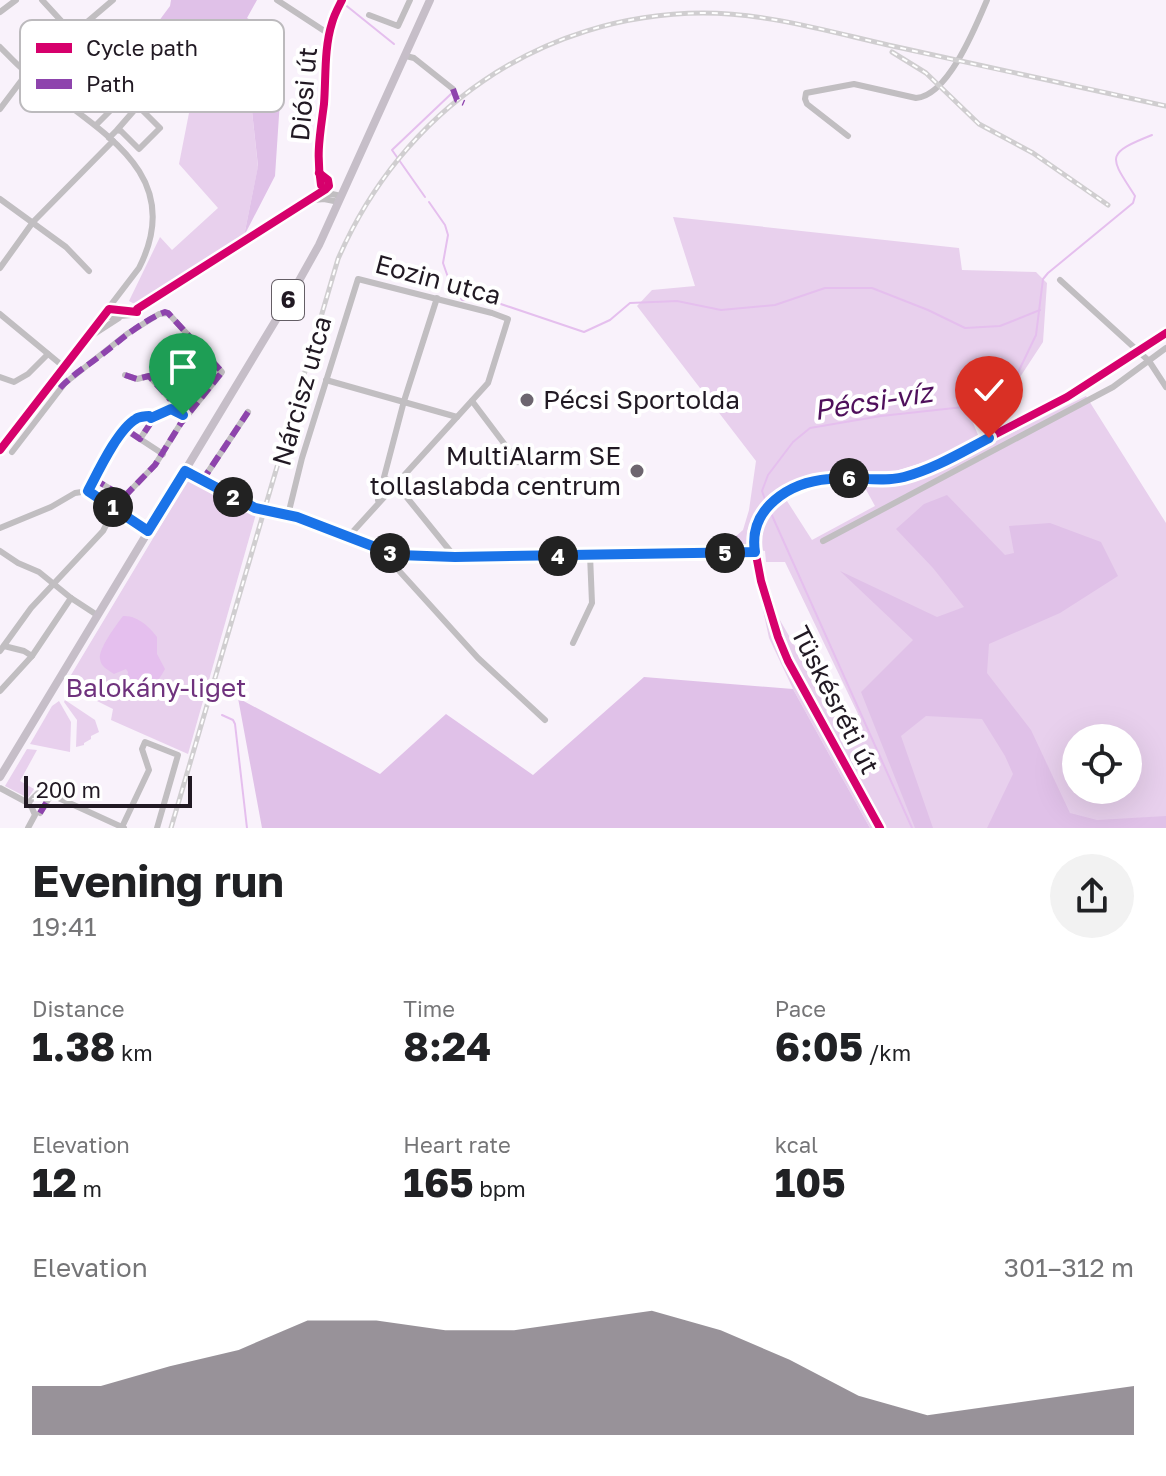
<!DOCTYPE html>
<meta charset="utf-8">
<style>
:root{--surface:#fff;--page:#f2f2f2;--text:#202124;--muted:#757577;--accent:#6d656f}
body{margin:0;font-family:"Golos Text",sans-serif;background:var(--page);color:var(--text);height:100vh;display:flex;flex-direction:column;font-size:30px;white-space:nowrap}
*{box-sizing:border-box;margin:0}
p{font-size:26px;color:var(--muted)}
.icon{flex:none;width:44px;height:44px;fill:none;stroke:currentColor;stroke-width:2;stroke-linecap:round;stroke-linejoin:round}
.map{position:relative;height:828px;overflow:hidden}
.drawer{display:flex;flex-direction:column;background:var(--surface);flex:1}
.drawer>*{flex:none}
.fabs{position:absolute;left:1062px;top:724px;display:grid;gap:16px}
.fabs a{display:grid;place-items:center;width:80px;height:80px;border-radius:50%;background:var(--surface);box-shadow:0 8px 32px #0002;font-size:40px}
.scale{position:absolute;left:24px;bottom:20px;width:168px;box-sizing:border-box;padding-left:8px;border:4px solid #211923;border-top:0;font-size:22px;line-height:28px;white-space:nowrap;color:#211923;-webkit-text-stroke:6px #fff;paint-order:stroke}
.pin{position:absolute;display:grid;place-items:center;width:68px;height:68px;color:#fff;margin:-82px -34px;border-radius:50% 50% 50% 0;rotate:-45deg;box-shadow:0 0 8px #0007}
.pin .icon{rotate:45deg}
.km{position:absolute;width:40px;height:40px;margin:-20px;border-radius:50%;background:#222;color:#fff;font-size:22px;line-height:40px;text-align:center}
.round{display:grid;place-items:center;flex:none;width:84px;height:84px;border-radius:42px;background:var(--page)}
.head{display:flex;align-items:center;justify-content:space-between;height:136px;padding:0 32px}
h1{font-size:44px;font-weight:700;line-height:60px}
.metrics{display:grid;grid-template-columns:repeat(3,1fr);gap:12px;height:136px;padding:8px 32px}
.metrics div{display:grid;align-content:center}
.metrics b{font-size:40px;font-weight:700}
.metrics small{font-size:22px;font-weight:400}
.metrics p{font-size:22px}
.chart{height:224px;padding:16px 32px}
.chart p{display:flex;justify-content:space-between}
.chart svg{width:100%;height:144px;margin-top:8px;fill:var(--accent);opacity:.7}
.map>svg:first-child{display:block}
.green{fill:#e8d0ed;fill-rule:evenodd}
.forest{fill:#e0c1e8}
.water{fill:#e5bfee}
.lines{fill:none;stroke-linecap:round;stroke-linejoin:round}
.stream{stroke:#e5bfee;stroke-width:2}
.minor{stroke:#c1bec1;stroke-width:6}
.major{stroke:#c6bec8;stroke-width:8}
.rail-casing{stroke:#d0ced0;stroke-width:5}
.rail{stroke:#fff;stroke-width:2;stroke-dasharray:6;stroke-linecap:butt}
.quiet{stroke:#8e44ad;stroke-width:6;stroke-dasharray:12 6;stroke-linecap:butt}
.cycleway-casing{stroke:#fff;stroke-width:13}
.cycleway{stroke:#d6006c;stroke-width:8}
.route-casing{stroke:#fff;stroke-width:16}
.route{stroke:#1a73e8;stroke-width:10}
.poi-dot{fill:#6d656f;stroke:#fff;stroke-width:3}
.labels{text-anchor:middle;stroke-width:8;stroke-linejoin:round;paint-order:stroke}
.shield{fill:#fff;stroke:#645e65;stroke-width:2}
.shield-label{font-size:24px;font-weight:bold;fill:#211923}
.street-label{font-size:26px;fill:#211923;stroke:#fff}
.poi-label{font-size:26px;fill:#211923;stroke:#fff;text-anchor:start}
.park-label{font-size:26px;fill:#6f327d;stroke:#fff}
.water-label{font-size:28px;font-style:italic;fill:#4f105c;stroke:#fff}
.key{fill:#fff;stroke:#bcbabd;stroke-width:2}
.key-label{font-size:22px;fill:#211923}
</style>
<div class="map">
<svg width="1166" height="828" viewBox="0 0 1166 828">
<rect width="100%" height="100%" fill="#f9f2fb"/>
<g class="green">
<polygon points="198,67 247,88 251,102 258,167 244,236 138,306 129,301 160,237 172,250 218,208 179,164"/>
<path d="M673,217L959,248L962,270L1036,272L1047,283L1043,342L1007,397L969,413L983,447L1086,396L1166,523V828H870L793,689L769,638L763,610L777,615L841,726L858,714L785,562H766L765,551L729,546L728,543L743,530L749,510L756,461L637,306L652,290L695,286ZM844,484L864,486L875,506L812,540L787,501C804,488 823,487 844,484ZM1076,738H1128V790H1076Z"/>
<polygon points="188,480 256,514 188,754 111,720 113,709 65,685"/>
<polygon points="65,700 95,720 99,732 91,736 91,739 84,743 84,745 76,747 77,720 64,702"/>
<polygon points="59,701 71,722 70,752 30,744 52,706"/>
<polygon points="27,749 37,750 20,781 34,789 28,798 5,786"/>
</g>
<g class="forest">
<polygon points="171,0 257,0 247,18 284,40 275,176 244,236 258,166 251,102 247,88 198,67 167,51 117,78 99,51 118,26 125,23 150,33 170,6"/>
<polygon points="947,495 1005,555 1014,553 1009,526 1050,523 1101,542 1118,576 1060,613 989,644 987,673 1031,730 1070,813 1097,820 1166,816 1166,828 987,828 1013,774 1005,756 982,719 926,716 901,736 933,828 915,828 861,692 913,640 840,571 937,617 964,607 933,568 896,529 924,504"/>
<polygon points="644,677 793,689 870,828 262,828 238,698 380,774 446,714 533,775"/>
</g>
<path class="water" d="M123,616C137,615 150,627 157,637V654L165,669C155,688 144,696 127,679L128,672L126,669L114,674C108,670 101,667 100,659C98,649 117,624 123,616Z"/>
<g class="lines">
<g class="stream">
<polyline points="343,3 394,44"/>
<polyline points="425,197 392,150 452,93"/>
<polyline points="429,202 445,225 448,235 443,263 450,283 462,300 486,299 584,332 610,320 630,303 677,301 721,310 775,305 825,288 872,288 928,310 965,328 1000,326 1040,310"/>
<path d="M767,505L762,491L768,475L793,442L810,428L881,416L973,406L999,397L1011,387L1036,335L1043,279L1048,273L1133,203L1135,196C1110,157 1104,154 1152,135"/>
<polyline points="770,511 912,828"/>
<polyline points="222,715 233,720 235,724 247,828"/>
</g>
<g class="minor">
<polyline points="42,0 100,63"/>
<polyline points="277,0 329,34"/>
<polyline points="0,12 16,0"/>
<polyline points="369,15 398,26 410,0"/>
<path d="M0,47C9,56 17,65 27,73C89,127 190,168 139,268L0,450"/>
<polyline points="406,56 414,58 453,89"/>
<polyline points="104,90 117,104 126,96 138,106"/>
<polyline points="0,109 27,73 113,0"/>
<polyline points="96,125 117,104"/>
<path d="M848,136L807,104L805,99L806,93L854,84L916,98C948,96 976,26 987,0"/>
<polyline points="109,138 117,130 121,131 139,149 160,128 138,106 117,130"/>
<polyline points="323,194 319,168 318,141 323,105 329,34 332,19 342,0"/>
<polyline points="0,199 66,247 89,271"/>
<polyline points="314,200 324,199 339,202"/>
<polyline points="0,268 33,222 113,141"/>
<polyline points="1060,280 1149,361 1166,387"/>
<polyline points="109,309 133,312"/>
<polyline points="0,314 64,367"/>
<polyline points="101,318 131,315 246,243 319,195 332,194 341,196"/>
<polyline points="88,338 119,318"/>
<polyline points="125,375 137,379 149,376 178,408 183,415"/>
<polyline points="0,377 14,382 28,374 48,354"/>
<polyline points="326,380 457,417"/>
<polyline points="472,401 518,462"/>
<polyline points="151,418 171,409 180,414"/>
<polyline points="140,439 163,454"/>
<polyline points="12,452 65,383 127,334 159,314 168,313 222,372 181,423 155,465 124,497 94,479"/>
<polyline points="185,471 255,508 297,517 398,555 455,557 755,552"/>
<polyline points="384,478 396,484 455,557"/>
<polyline points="202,481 248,412"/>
<path d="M88,491C98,472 118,429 136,419C139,417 146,417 149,416L152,421L140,439L125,429"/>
<polyline points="378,500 404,401 437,298"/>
<polyline points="288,515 302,458 358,279 492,313 508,319 488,383 348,537"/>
<polyline points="0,528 51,507 75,493 88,491 148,531"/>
<polyline points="823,541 1113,387 1166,348"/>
<polyline points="0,551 18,563 39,572 71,598 97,615"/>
<polyline points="388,552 392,563 478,658 545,720"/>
<polyline points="573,643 592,603 590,555"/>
<polyline points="4,646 24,651 32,656"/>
<polyline points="0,651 31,608 103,531 115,508"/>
<polyline points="0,691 32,656 71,598"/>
<polyline points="0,788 28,803 32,808 35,815 28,828"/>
<polyline points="28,803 41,790 124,828"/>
<polyline points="40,813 51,795"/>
<polyline points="122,827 149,770 142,749 145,742 178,755 157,828"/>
<polyline points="880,828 788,661 778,637 761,581 754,544 754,532 758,521 772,502 789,492 816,481 840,478 895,478 934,466 1067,397 1166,333"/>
</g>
<polyline class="major" points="0,777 291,295 319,245 430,0"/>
<g class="rail-casing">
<g id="rail">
<polyline points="892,52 926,73 979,124 1033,153 1108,205"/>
<path d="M171,828L338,259C402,111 540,14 703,13C766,13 827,31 888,45C980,66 1073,85 1166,106"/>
</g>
</g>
<use href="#rail" class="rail"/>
<g class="quiet">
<polyline points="453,89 457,100 464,103"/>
<polyline points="125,375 137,379 149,376 178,408 183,415"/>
<path d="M60,388C72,375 87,366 100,356C121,340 140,322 165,312L168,313L222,372L181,423L155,465L124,497L94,479"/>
<polyline points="202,481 248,412"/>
<path d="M88,491C98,472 118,429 136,419C139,417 146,417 149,416L152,421L140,439L125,429"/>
<polyline points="40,813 51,795"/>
</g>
<g class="cycleway-casing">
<g id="cycleway">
<path d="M321,185C316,153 320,135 324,104C326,78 324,48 332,23C334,15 338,8 342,0"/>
<polyline points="137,311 137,309 326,189 329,186 328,180 319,173"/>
<polyline points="0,450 109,309 137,312"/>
<polyline points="880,828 788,661 778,637 761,581 754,544 754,532 758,521 772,502 789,492 816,481 840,478 895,478 934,466 1067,397 1166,333"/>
</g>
</g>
<use href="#cycleway" class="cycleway"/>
</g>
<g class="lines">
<g class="route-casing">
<path id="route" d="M183,415L171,409L151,418L149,416C146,416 138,417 136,419C118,429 98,472 88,491L148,531L185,471L255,508L297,517L388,552L398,555L455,557L755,552C748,508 790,482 829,479C854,476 880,483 904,477C934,469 962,452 989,438"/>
</g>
<use href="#route" class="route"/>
</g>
<g class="poi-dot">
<circle cx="527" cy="400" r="8"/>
<circle cx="637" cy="471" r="8"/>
</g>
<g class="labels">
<rect class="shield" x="272" y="280" width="32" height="40" rx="6"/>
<g class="shield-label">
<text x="288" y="308">6</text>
</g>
<g class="street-label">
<text transform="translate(304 94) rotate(-85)" y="9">Diósi út</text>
<text transform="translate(438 280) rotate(15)" y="9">Eozin utca</text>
<text transform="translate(302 391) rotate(-74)" y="9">Nárcisz utca</text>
<text transform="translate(835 700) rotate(63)" y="9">Tüskésréti út</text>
</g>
<g class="poi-label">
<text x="543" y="409">Pécsi Sportolda</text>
<text x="621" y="465" text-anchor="end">MultiAlarm SE<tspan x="621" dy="30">tollaslabda centrum</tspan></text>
</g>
<g class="park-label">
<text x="156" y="697">Balokány-liget</text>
</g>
<g class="water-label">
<text transform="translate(873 401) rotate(-9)" y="10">Pécsi-víz</text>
</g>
</g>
<rect x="20" y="20" width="264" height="92" rx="12" class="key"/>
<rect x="36" y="43" width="36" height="10" fill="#d6006c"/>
<rect x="36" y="79" width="36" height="10" fill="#8e44ad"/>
<g class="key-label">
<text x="86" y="56">Cycle path</text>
<text x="86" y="92">Path</text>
</g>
</svg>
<div class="fabs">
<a><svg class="icon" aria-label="locate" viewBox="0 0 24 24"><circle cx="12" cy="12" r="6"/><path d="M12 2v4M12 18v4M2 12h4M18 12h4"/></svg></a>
</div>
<div class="scale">200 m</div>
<div class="pin" style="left:183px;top:415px;background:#1e9e55"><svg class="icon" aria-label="arrive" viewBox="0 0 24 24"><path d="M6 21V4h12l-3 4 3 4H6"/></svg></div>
<div class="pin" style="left:989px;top:438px;background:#d93025"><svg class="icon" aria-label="check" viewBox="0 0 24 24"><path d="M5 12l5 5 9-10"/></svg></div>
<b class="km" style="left:113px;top:507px">1</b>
<b class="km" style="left:233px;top:497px">2</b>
<b class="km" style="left:390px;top:553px">3</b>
<b class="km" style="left:558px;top:556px">4</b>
<b class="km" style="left:725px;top:553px">5</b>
<b class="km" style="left:849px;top:478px">6</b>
</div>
<section class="drawer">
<div class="head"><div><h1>Evening run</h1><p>19:41</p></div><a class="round"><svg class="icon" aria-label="share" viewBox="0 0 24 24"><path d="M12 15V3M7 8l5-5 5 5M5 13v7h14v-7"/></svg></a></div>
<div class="metrics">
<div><p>Distance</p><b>1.38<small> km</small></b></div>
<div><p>Time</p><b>8:24</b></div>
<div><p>Pace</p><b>6:05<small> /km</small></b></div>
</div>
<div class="metrics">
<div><p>Elevation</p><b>12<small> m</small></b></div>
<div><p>Heart rate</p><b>165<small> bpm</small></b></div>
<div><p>kcal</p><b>105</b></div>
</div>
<div class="chart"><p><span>Elevation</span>301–312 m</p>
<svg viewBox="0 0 160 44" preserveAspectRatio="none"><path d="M0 44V29L10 29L20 23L30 18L40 9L50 9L60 12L70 12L80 9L90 6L100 12L110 21L120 32L130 38L140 35L150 32L160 29V44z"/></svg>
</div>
</section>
